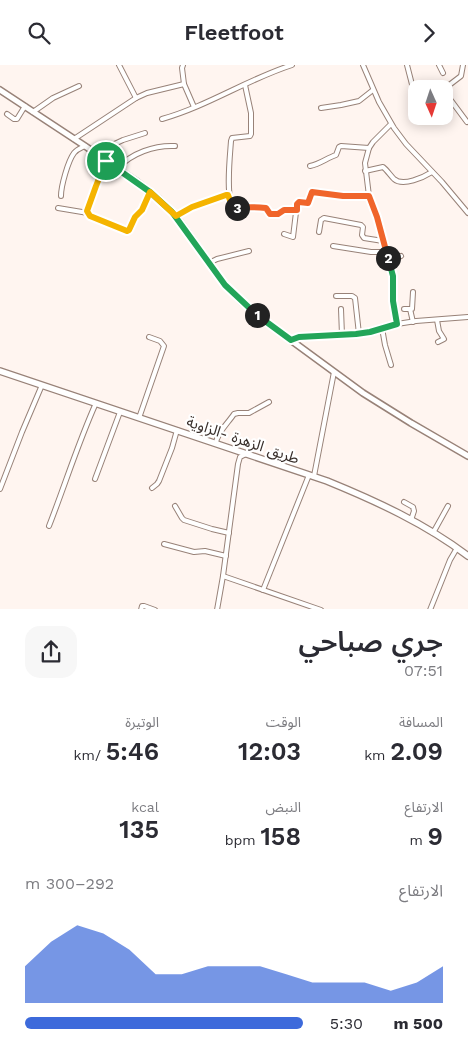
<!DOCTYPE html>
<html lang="ar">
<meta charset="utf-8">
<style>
:root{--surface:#fff;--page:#f7f7f7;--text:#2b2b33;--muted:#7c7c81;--accent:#3d6adb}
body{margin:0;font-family:"Work Sans","Noto Sans Arabic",sans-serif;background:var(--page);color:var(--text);direction:rtl;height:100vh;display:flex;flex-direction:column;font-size:19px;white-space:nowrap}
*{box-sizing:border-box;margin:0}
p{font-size:16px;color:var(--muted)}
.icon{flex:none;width:28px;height:28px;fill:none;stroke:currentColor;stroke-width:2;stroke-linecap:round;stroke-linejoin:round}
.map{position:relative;height:544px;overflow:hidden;direction:ltr}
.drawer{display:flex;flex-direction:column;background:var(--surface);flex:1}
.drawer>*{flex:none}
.needle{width:32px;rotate:177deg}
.controls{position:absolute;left:408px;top:15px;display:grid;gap:10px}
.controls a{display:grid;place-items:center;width:45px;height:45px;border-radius:10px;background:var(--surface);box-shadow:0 2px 12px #0003;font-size:25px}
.pin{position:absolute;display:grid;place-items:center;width:42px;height:42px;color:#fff;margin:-21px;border:2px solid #fff;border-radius:50%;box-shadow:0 1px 5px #0007}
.km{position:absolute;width:25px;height:25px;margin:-12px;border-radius:50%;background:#222;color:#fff;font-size:14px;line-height:25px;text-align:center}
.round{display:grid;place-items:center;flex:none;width:52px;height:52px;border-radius:15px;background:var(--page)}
.head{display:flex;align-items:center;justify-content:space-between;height:85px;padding:0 25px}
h1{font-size:28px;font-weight:600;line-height:38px}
.figures{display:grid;grid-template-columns:repeat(3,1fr);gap:8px;height:85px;padding:5px 25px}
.figures div{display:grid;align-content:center}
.figures b{font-size:25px;font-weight:600}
.figures small{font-size:14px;font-weight:400}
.figures p{font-size:14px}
.chart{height:140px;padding:10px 25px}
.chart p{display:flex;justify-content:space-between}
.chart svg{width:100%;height:90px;margin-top:5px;fill:var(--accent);opacity:.7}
ul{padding:0 25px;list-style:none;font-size:16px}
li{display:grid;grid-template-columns:80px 60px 1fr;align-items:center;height:38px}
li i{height:12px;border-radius:6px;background:var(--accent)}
header{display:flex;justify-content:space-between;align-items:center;height:65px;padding:0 25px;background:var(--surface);font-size:22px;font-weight:600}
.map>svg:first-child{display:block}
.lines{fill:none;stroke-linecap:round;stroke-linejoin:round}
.minor-casing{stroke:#988278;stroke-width:6}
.secondary-casing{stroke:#988278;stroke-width:8}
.primary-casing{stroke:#988278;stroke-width:8}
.minor{stroke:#fff;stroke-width:4}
.secondary{stroke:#fff;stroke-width:5}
.primary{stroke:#fff;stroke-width:5.5}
.split-1-casing{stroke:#fff;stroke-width:10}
.split-2-casing{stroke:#fff;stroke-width:10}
.split-3-casing{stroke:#fff;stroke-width:10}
.split-4-casing{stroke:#fff;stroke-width:10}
.split-1{stroke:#22a559;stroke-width:6}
.split-2{stroke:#22a559;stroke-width:6}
.split-3{stroke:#f0652b;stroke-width:6}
.split-4{stroke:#f5b400;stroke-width:6}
.labels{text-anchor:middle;stroke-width:4.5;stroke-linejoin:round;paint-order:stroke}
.street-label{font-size:15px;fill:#382e2a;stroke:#fff}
</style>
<header><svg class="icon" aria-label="forward" viewBox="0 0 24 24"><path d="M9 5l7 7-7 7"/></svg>Fleetfoot<svg class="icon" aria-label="search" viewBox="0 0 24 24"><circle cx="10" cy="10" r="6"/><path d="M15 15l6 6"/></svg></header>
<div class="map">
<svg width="468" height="545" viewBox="0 0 468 545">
<rect width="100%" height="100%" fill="#fff5f0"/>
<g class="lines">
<g class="minor-casing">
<g id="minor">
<polyline points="119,0 136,33"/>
<polyline points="183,0 182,3 184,19"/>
<polyline points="363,0 379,37 394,63 406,79 442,117 468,148"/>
<polyline points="407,0 416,35"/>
<polyline points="439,0 443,8"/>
<polyline points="463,0 461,11 444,24 444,26 467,57"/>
<path d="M245,20L251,48V69L250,71L232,73L231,76C230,91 225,134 234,144L251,141L266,143L270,150L278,149L284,145H297"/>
<polyline points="321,43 341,40 359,36 373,25"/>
<polyline points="33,47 53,33 79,21"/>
<polyline points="7,49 14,54 17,54 25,41"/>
<path d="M162,54C208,41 248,14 292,0"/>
<polyline points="391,59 373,77 369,83 365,98 369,131 377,152 384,183 393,211 393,236 397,259"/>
<polyline points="74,74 136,33 147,28 184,19 194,42"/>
<polyline points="100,91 108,82 123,75 145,68"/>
<polyline points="107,96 95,121 87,144 88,148 90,151 115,161 128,165 136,150 143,143 150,127"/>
<path d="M310,101C320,99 327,93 336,90L339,82L341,81L369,83"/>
<path d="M117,104C131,88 155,80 175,81"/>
<path d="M365,106L383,102C387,105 390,110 394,114C403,122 424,112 432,107"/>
<path d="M61,131C61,121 68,96 74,88C77,84 81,83 85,81"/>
<polyline points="58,143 88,148"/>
<path d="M176,151C192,142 211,133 229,130"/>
<polyline points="319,167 321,155 324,153 361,160 363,162 362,170 364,173 383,176"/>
<polyline points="284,169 293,172 297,139 299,137 308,138 311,127 312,127 343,131 369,131"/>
<polyline points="333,181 371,187 386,187"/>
<polyline points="389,197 401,191"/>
<polyline points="209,198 217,194 249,186"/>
<polyline points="336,231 352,231 355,233 359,269"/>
<polyline points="341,244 342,270"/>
<polyline points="437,255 439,266 444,274 438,277"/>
<polyline points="413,257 410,244 404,244 412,244 413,227"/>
<polyline points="382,263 385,280 391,300"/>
<polyline points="291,275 299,272 356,269 370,267 397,259 416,256 468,252"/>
<polyline points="139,353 164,281 160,276 149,272"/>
<path d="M216,378C217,368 228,358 234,349L238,348H249L269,337"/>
<polyline points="314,411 334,307"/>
<polyline points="95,414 120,347"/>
<polyline points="152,423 157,419 159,416 172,383 177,365"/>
<polyline points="0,424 22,367 42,320"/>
<polyline points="404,437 413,442 414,446 411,455"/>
<polyline points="175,441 182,453 184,455 212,464 229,468"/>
<path d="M49,461C65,420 78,378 96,338"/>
<polyline points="433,468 448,441"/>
<polyline points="164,479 194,487 205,486 226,491"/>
<polyline points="223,511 321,545"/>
<polyline points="263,525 309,410"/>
<polyline points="141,545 142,541 144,541 155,545"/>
<polyline points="217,545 223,511 238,399 240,392 246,389"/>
<polyline points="430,545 450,495 457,483"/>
</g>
</g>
<g class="secondary-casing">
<polyline id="secondary" points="0,25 85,81 136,116 159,134 176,151 225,220 242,237 262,254 363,328 411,358 468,391"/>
</g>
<g class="primary-casing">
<path id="primary" d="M0,306L327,416C376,436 426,459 468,491"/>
</g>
<use href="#minor" class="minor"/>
<use href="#secondary" class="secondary"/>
<use href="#primary" class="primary"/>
</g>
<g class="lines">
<g class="split-1-casing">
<polyline id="split-1" points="106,96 150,127 172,147 225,220 257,250"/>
</g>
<g class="split-2-casing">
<polyline id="split-2" points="257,250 291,275 299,272 356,269 370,267 397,259 393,236 393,211 388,193"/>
</g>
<g class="split-3-casing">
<path id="split-3" d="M237,143C247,142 256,142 266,143L270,149H278L284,145H297V139L299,137L308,138L312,127L343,131H369L377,152L388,193"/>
</g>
<g class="split-4-casing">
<polyline id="split-4" points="106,96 96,121 87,146 90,151 127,166 129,165 135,152 142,145 150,127 176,151 192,142 226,130 228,130 233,143 237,143"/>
</g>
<use href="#split-1" class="split-1"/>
<use href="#split-2" class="split-2"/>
<use href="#split-3" class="split-3"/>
<use href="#split-4" class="split-4"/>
</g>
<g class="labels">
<g class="street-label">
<text transform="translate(243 375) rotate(19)" y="5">طريق الزهرة -الزاوية</text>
</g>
</g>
</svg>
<div class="controls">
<a><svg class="needle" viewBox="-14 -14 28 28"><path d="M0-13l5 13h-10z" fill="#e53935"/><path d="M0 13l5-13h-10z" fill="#7c7c81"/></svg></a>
</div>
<div class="pin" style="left:106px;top:96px;background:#1e9e55"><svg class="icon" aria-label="arrive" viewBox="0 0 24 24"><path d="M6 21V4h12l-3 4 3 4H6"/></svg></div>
<b class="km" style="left:257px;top:250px">1</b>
<b class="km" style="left:388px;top:193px">2</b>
<b class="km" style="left:237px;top:143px">3</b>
</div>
<section class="drawer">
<div class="head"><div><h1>جري صباحي</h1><p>07:51</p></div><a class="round"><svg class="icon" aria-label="share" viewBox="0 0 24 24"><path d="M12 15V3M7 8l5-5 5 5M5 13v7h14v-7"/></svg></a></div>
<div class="figures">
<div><p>المسافة</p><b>2.09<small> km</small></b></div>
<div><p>الوقت</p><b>12:03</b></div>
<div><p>الوتيرة</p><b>5:46<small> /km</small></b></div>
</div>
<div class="figures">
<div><p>الارتفاع</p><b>9<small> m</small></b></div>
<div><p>النبض</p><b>158<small> bpm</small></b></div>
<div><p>kcal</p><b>135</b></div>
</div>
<div class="chart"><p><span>الارتفاع</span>292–300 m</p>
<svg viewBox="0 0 160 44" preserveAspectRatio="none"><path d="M0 44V26L10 14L20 6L30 10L40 18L50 30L60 30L70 26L80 26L90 26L100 30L110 34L120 34L130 34L140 38L150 34L160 26V44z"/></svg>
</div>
<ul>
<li><b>500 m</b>5:30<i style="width:100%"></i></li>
</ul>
</section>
